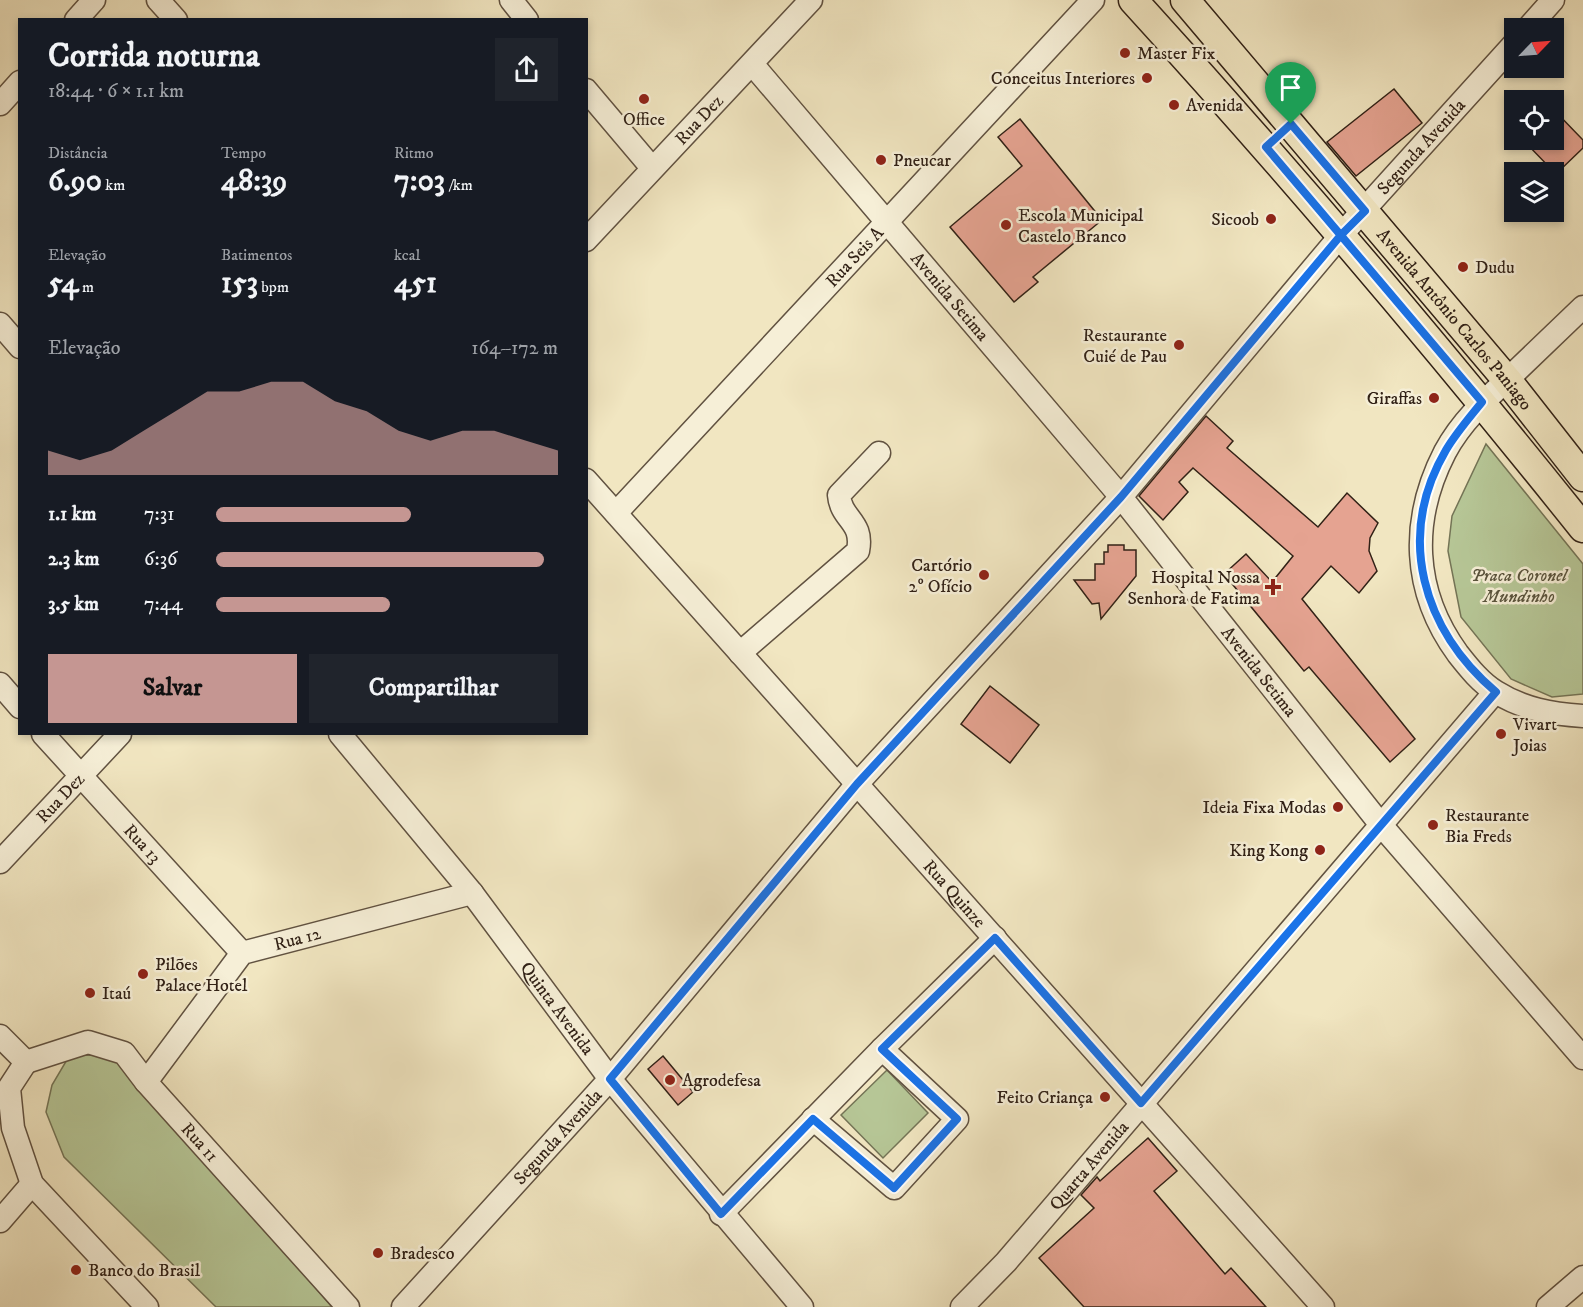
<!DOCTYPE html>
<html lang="pt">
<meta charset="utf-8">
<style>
:root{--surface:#171b24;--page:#20242c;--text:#f1f3f6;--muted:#9ea1a6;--accent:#c59692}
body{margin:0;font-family:"IM FELL DW Pica",serif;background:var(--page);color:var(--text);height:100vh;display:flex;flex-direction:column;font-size:22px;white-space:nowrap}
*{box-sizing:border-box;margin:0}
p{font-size:20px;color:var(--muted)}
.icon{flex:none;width:33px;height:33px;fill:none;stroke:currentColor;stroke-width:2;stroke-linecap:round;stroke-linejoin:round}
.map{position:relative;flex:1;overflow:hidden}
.side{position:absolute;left:18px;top:18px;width:570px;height:717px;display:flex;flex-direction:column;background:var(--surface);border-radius:0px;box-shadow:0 3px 9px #0003}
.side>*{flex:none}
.needle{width:39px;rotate:65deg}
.buttons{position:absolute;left:1504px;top:18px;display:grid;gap:12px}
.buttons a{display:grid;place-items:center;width:60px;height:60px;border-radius:0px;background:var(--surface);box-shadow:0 3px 9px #0003;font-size:30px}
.pin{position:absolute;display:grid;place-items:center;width:51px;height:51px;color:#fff;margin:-62px -26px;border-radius:50% 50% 50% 0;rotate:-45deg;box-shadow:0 0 6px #0007}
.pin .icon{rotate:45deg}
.round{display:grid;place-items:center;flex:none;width:63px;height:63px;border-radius:0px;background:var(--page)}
.headline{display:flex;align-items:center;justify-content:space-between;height:102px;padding:0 30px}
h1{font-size:33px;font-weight:700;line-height:45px}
.figures{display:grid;grid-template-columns:repeat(3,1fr);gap:9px;height:102px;padding:6px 30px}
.figures div{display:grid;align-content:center}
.figures b{font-size:30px;font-weight:700}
.figures small{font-size:16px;font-weight:400}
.figures p{font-size:16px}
.chart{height:168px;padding:12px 30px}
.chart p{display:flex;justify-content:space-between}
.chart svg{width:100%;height:108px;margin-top:6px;fill:var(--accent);opacity:.7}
.primary-button{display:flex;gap:12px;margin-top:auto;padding:12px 30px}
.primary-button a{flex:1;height:69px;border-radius:0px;background:var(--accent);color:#111;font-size:24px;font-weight:700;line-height:69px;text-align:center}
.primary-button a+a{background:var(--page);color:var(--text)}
ul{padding:0 30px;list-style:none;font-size:20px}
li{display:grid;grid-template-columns:96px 72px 1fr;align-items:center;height:45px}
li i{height:15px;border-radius:8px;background:var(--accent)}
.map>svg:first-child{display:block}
.green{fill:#b6c696;stroke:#747456;stroke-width:1.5}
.building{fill:#e5a391;stroke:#312116;stroke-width:1.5}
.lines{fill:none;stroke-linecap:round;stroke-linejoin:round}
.minor-casing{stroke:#615241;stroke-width:25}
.major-casing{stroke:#312116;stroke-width:31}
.minor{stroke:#f6efd7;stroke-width:22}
.major{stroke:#f1e6c1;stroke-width:28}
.route-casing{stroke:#fff;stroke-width:12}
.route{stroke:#1a73e8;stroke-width:8}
.poi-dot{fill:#8f2418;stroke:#f6efd7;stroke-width:2}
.labels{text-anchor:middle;stroke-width:5;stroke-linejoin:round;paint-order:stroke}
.poi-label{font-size:18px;fill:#312116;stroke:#f6efd7;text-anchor:start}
.street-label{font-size:18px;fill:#312116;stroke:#f6efd7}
.park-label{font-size:18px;font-style:italic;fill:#59533c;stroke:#f6efd7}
</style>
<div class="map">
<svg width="1583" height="1307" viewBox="0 0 1583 1307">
<rect width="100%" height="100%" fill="#f1e6c1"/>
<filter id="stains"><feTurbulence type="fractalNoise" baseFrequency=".00333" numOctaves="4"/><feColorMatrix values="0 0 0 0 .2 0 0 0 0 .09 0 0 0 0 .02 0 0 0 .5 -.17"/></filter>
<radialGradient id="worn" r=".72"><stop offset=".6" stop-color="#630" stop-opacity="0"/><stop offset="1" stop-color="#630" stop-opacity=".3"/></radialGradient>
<g class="green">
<polygon points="1486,444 1583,564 1583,694 1552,697 1511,679 1461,617 1448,551 1452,516"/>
<polygon points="85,1055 116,1056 332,1307 216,1307 64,1157 46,1112 52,1085 68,1058"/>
<polygon points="887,1070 928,1113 883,1158 841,1115"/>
</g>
<g class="building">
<polygon points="1394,89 1422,123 1356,176 1327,142"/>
<polygon points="1554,110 1583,140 1583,148 1556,174 1523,140 1554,140"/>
<polygon points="1020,119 1102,220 1033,277 1038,282 1014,302 950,227 1022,166 998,137"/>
<polygon points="1206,416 1233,441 1227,448 1318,527 1347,493 1378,523 1370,538 1369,551 1377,571 1359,593 1331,566 1302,599 1415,739 1390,762 1309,667 1304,671 1224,574 1246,554 1272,582 1293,556 1193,468 1179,482 1188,492 1163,520 1139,496"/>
<polygon points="1108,545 1124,545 1124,550 1136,550 1136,576 1101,619 1099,603 1092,604 1074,580 1095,580 1095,564 1104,564 1104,552 1108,552"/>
<polygon points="990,686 1039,725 1010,763 961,724"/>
<polygon points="663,1056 693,1092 678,1105 648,1069"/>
<polygon points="1148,1138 1177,1171 1154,1191 1225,1274 1231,1268 1266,1307 1084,1307 1039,1258 1094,1208 1081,1195 1097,1177 1100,1181"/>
</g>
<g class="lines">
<g class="minor-casing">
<g id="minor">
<polyline points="158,0 176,20"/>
<polyline points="511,0 527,20"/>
<polyline points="76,20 94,0"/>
<polyline points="1528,28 1553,0"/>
<path id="s1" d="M753,65L1121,497L1381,825L1583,1058"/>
<polyline points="586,90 652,168"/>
<polyline points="0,104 20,82"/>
<path id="s2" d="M586,240L811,0"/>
<path d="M1583,307C1559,330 1535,353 1510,377C1486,399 1461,422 1445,452C1410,520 1412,591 1458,654C1469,668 1481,683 1496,692C1523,709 1552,714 1583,716"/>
<polyline points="0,324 20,347"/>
<path id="s3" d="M586,480L1323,1307"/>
<path id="s4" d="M616,513L1093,0"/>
<path d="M740,653L858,551C864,521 841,520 839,495L879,453"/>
<polyline points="0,684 20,707"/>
<path id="s5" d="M43,734L242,953"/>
<path id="s6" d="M340,734L472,893L610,1079L802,1307"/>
<path id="s7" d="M0,862L120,734"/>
<polyline points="0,1036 26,1062"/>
<path id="s8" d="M26,1062L88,1042L124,1053L146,1082L348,1307"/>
<polyline points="26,1062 9,1088 13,1128 32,1184 147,1307"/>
<path id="s9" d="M146,1082L242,953L472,893"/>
<polyline points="813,1119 894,1188 957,1119 882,1049"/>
<polyline points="721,1214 882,1049 995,938"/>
<polyline points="0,1221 32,1184"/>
<path id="s10" d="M403,1307L610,1079L857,784L1121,497L1341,235L1515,43"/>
<path id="s11" d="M962,1307L1006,1262L1495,692"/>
<polyline points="1548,1307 1583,1277"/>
</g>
</g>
<g class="major-casing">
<g id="major">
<path d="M1133,0C1289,171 1438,347 1583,528"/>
<path id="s12" d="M1185,0L1507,380L1583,477"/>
</g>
</g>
<use href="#minor" class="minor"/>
<use href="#major" class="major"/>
</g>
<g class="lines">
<g class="route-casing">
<path id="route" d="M1291,124L1365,211L1341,235L1121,497L857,784L610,1079L721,1214L813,1119L894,1188L957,1119L882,1049L995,938L1141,1103L1496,692C1423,630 1395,537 1446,450C1456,433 1470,417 1482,402C1410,317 1338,232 1266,147L1291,124"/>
</g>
<use href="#route" class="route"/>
</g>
<g class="poi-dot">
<circle cx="1125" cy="53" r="6"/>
<circle cx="1147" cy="78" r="6"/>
<circle cx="644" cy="99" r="6"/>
<circle cx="1174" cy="105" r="6"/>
<circle cx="881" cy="160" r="6"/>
<circle cx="1271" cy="219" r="6"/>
<circle cx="1006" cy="225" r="6"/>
<circle cx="1463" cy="267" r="6"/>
<circle cx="1179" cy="345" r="6"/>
<circle cx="1434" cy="398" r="6"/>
<circle cx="984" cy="575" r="6"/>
<path d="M1270 578h6v6h6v6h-6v6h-6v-6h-6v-6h6z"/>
<circle cx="1501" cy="734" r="6"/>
<circle cx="1338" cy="807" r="6"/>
<circle cx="1433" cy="825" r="6"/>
<circle cx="1320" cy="850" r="6"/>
<circle cx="143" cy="974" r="6"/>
<circle cx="90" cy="993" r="6"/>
<circle cx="670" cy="1080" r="6"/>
<circle cx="1105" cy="1097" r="6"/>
<circle cx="378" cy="1253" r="6"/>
<circle cx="76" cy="1270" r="6"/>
</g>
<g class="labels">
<g class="poi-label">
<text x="1137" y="59">Master Fix</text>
<text x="1135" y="84" text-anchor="end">Conceitus Interiores</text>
<text x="1186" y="111">Avenida</text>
<text x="644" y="125" text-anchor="middle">Office</text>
<text x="893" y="166">Pneucar</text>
<text x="1018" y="221">Escola Municipal<tspan x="1018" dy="21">Castelo Branco</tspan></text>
<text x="1259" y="225" text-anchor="end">Sicoob</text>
<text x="1475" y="273">Dudu</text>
<text x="1167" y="341" text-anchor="end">Restaurante<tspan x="1167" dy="21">Cuié de Pau</tspan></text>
<text x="1422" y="404" text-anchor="end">Giraffas</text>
<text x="972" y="571" text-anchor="end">Cartório<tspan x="972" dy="21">2º Ofício</tspan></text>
<text x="1260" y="583" text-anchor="end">Hospital Nossa<tspan x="1260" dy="21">Senhora de Fatima</tspan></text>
<text x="1513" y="730">Vivart<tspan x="1513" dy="21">Joias</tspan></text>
<text x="1326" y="813" text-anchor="end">Ideia Fixa Modas</text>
<text x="1445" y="821">Restaurante<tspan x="1445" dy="21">Bia Freds</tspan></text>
<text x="1308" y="856" text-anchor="end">King Kong</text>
<text x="155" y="970">Pilões<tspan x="155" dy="21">Palace Hotel</tspan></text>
<text x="102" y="999">Itaú</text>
<text x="682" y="1086">Agrodefesa</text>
<text x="1093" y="1103" text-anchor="end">Feito Criança</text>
<text x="390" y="1259">Bradesco</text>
<text x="88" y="1276">Banco do Brasil</text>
</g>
<g class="street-label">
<text dy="6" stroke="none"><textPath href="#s2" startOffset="165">Rua Dez</textPath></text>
<text dy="6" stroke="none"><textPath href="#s10" startOffset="1544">Segunda Avenida</textPath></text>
<text dy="6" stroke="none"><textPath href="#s4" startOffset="350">Rua Seis A</textPath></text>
<text dy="6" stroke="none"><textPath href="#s1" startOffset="304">Avenida Setima</textPath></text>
<text dy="6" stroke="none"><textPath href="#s12" startOffset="418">Avenida Antônio Carlos Paniago</textPath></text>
<text dy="6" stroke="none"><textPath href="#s1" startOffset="790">Avenida Setima</textPath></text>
<text dy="6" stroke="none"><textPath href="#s7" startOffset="88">Rua Dez</textPath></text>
<text dy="6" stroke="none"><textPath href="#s5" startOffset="148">Rua 13</textPath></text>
<text dy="6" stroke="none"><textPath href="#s3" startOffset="554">Rua Quinze</textPath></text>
<text dy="6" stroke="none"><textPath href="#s9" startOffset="218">Rua 12</textPath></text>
<text dy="6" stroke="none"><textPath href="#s6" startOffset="350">Quinta Avenida</textPath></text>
<text dy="6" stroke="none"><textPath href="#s10" startOffset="230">Segunda Avenida</textPath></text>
<text dy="6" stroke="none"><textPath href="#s8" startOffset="220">Rua 11</textPath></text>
<text dy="6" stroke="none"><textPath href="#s11" startOffset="190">Quarta Avenida</textPath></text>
</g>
<g class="park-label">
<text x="1519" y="581">Praca Coronel<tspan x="1519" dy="21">Mundinho</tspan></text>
</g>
</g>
<rect width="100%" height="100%" filter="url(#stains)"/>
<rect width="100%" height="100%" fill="url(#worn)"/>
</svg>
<div class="buttons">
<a><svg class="needle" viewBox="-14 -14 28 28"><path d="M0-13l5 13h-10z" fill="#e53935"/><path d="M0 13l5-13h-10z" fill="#9ea1a6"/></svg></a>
<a><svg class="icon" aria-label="locate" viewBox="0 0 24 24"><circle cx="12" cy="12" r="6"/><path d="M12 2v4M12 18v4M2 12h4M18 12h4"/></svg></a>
<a><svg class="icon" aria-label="layers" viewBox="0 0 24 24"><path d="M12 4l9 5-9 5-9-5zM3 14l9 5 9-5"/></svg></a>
</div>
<div class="pin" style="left:1291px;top:124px;background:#1e9e55"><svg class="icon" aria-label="arrive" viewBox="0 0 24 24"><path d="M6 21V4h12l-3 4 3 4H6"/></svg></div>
<section class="side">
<div class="headline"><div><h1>Corrida noturna</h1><p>18:44 · 6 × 1.1 km</p></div><a class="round"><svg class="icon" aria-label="share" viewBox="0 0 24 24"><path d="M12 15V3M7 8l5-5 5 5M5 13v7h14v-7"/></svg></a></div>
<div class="figures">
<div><p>Distância</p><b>6.90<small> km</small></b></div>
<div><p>Tempo</p><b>48:39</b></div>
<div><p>Ritmo</p><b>7:03<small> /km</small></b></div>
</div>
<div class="figures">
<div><p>Elevação</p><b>54<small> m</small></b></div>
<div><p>Batimentos</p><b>153<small> bpm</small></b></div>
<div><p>kcal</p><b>451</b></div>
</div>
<div class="chart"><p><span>Elevação</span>164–172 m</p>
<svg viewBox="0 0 160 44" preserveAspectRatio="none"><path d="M0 44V34L10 38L20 34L30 26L40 18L50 10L60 10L70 6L80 6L90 14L100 18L110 26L120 30L130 26L140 26L150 30L160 34V44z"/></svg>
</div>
<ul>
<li><b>1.1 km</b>7:31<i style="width:57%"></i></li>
<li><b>2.3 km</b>6:36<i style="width:96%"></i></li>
<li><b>3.5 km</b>7:44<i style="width:51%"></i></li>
</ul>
<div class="primary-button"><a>Salvar</a><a>Compartilhar</a></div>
</section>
</div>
